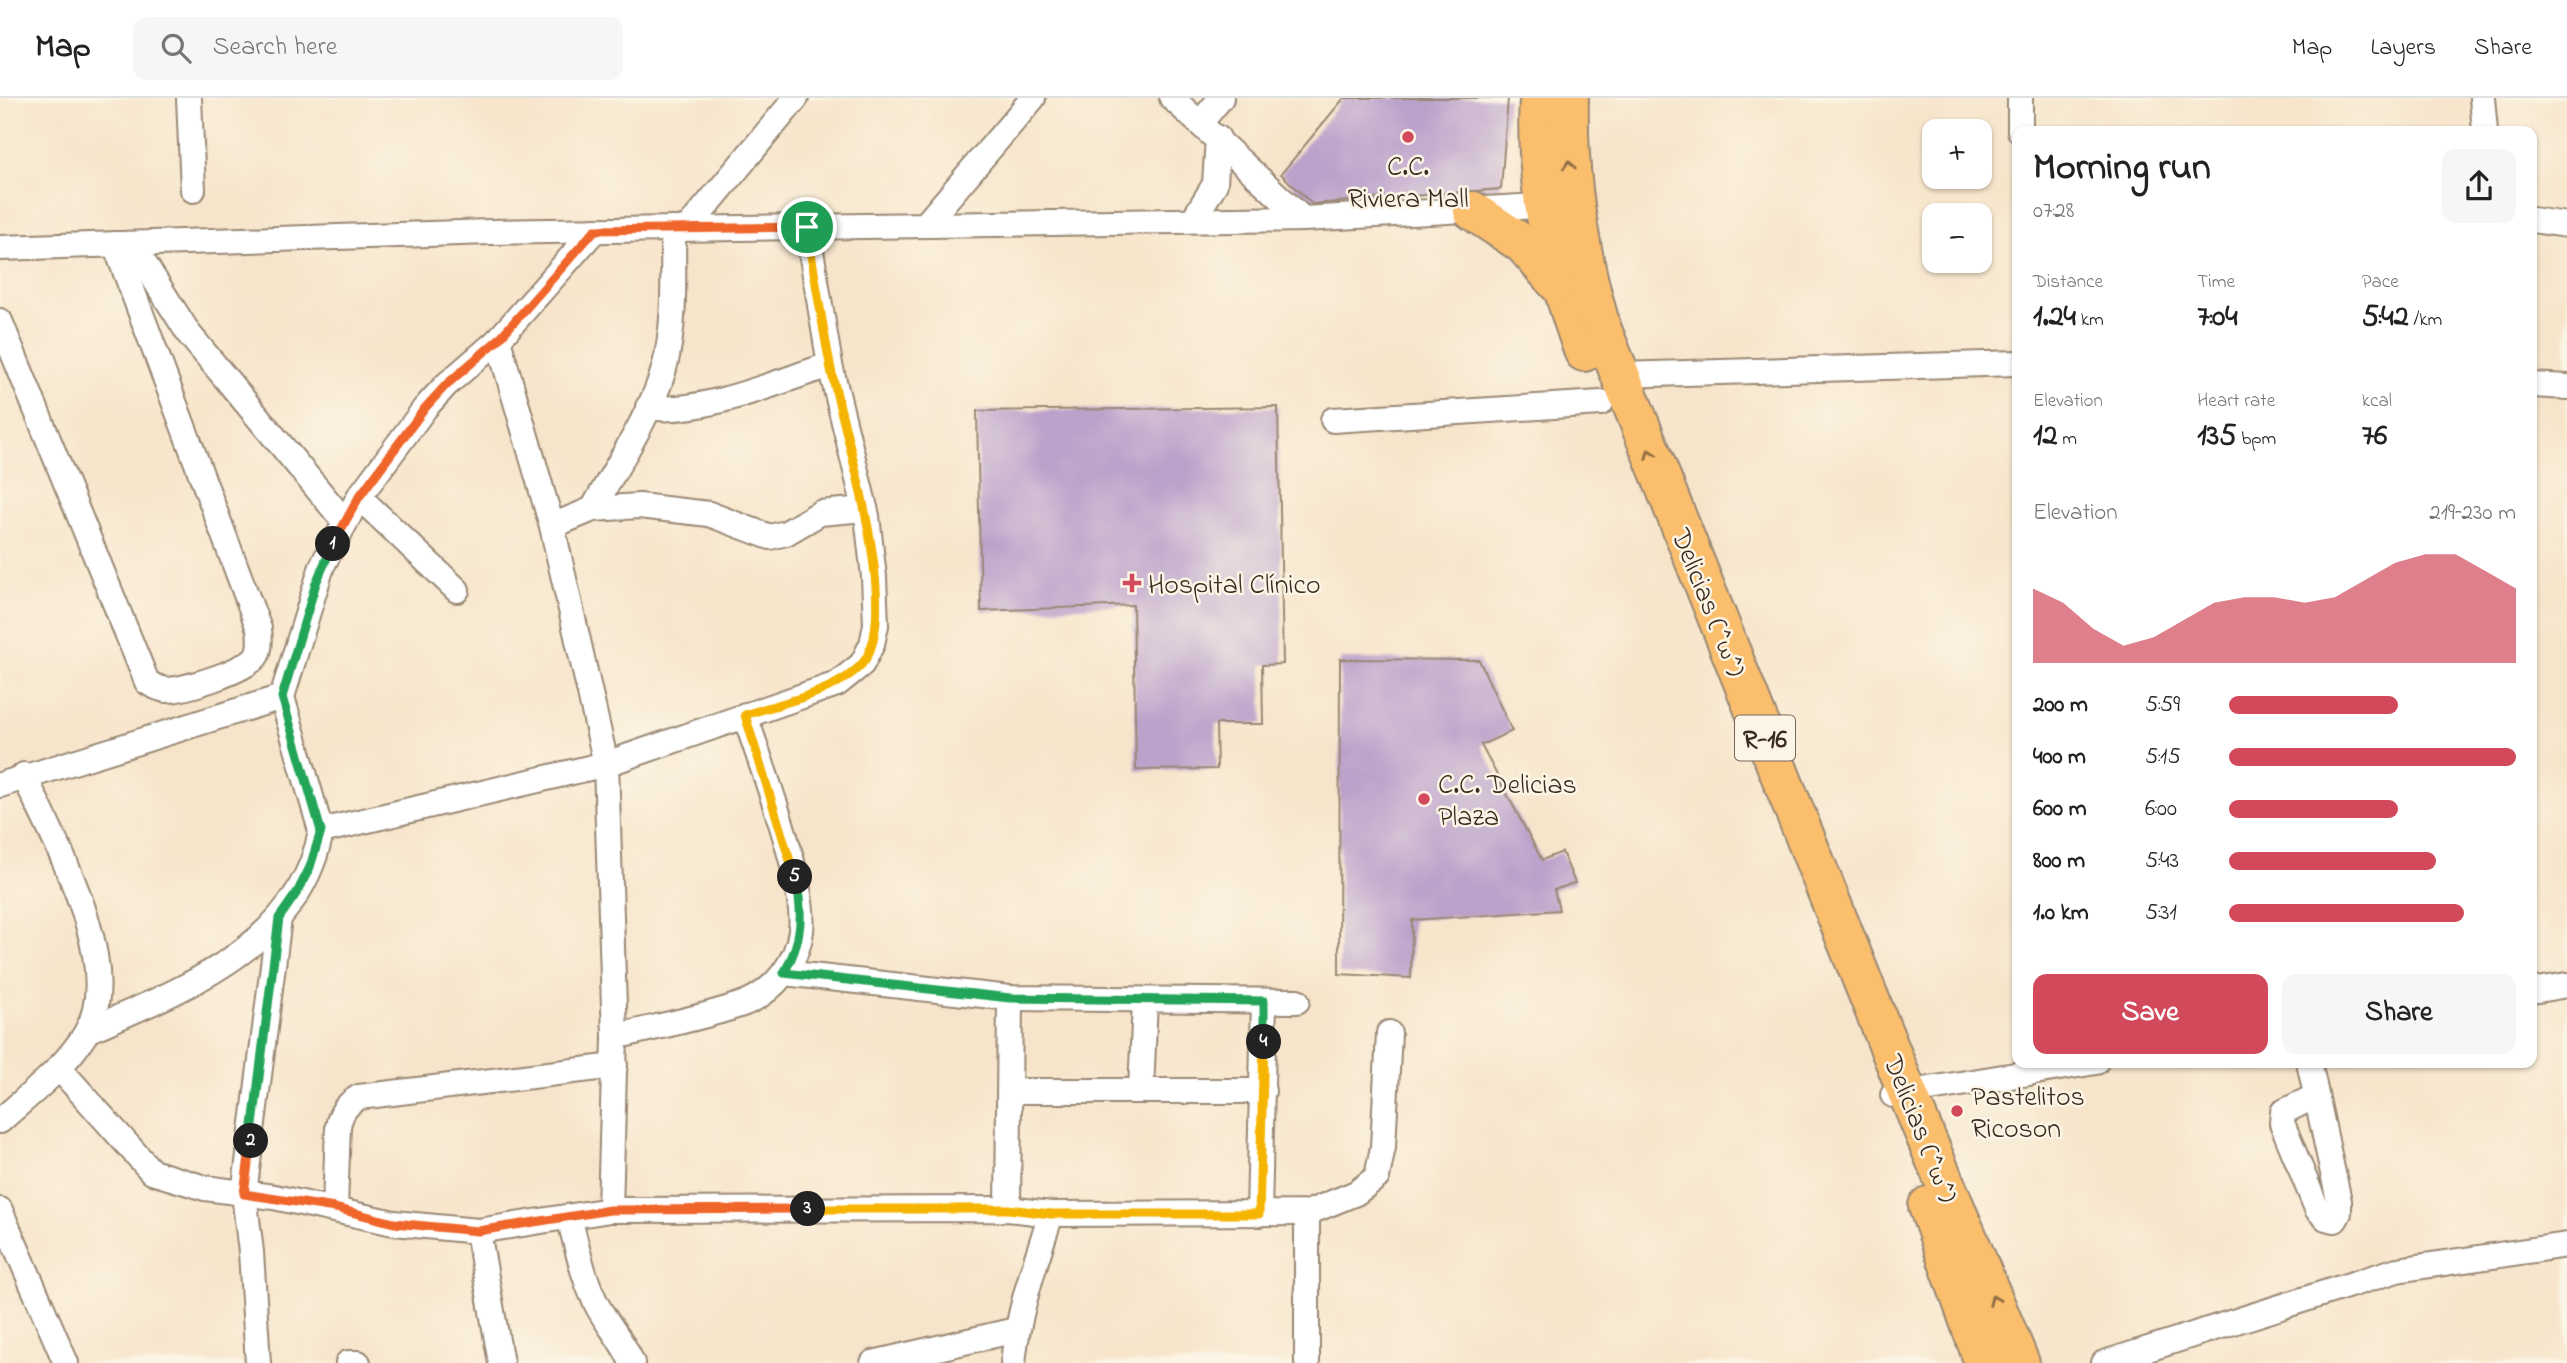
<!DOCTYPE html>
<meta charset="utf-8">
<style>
:root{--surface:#fff;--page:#f6f6f6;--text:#222;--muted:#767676;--line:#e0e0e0;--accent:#d1495b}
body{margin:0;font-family:"Indie Flower",sans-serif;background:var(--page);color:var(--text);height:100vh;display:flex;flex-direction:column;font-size:26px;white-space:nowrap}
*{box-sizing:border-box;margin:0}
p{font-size:23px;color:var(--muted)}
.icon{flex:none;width:38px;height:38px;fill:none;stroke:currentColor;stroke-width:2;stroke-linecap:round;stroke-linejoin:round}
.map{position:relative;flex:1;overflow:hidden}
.sheet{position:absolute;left:2012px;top:28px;width:525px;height:942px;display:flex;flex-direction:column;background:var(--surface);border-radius:14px;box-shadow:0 2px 5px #0004}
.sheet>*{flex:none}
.fabs{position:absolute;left:1922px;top:21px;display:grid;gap:14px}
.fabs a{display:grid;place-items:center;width:70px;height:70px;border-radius:14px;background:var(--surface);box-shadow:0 2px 5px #0004;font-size:35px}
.pin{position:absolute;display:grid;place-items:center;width:60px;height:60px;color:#fff;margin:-30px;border:4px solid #fff;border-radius:50%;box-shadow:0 2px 7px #0007}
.km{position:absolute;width:35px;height:35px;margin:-18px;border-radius:50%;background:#222;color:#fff;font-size:19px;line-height:35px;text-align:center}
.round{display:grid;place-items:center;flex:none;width:74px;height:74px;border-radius:14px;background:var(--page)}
.summary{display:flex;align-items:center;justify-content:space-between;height:119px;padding:0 21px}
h1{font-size:38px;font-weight:700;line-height:52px}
.stats{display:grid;grid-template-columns:repeat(3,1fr);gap:10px;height:119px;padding:7px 21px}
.stats div{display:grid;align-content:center}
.stats b{font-size:30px;font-weight:700}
.stats small{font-size:19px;font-weight:400}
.stats p{font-size:19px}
.chart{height:196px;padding:14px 21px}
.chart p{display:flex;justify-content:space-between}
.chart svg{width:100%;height:126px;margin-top:7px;fill:var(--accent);opacity:.7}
.button{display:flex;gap:14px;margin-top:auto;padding:14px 21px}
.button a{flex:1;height:80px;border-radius:14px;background:var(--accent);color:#fff;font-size:28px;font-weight:700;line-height:80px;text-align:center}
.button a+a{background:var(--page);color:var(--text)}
ul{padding:0 21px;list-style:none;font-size:23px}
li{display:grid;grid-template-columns:112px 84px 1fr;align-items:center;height:52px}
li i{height:18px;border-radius:9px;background:var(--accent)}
header{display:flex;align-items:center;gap:42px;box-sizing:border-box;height:98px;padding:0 35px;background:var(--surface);border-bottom:2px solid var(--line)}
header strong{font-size:33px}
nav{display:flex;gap:38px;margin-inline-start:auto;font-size:24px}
.search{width:490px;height:63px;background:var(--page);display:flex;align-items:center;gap:18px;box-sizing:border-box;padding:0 24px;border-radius:14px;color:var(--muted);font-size:26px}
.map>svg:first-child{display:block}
.building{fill:#bba2cb}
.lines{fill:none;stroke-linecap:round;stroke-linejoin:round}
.minor-casing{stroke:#998874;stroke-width:28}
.primary-casing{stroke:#998874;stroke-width:42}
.minor{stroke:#fff;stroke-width:24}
.primary{stroke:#fabe6d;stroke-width:38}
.oneway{stroke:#916d42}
.split-1-casing{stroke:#fff;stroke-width:14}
.split-2-casing{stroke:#fff;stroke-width:14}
.split-3-casing{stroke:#fff;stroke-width:14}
.split-4-casing{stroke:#fff;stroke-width:14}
.split-5-casing{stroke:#fff;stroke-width:14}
.split-6-casing{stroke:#fff;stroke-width:14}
.split-1{stroke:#f0652b;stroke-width:9}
.split-2{stroke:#22a559;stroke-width:9}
.split-3{stroke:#f0652b;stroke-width:9}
.split-4{stroke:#f5b400;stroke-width:9}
.split-5{stroke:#22a559;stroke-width:9}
.split-6{stroke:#f5b400;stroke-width:9}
.poi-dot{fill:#d1495b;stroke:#fcf5e5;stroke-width:2.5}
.labels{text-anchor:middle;stroke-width:5;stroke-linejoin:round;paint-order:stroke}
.shield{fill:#fcf5e5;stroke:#75675a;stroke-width:2}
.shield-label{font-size:26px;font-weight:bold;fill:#3b2a1e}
.poi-label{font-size:28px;fill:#3b2a1e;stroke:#fcf5e5;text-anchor:start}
.street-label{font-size:28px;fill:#3b2a1e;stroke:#fcf5e5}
</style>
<header>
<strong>Map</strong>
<div class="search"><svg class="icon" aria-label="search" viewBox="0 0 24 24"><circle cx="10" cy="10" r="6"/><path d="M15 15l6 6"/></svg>Search here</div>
<nav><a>Map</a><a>Layers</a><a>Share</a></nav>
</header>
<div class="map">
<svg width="2567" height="1265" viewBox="0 0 2567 1265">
<rect width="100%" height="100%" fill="#fcf5e5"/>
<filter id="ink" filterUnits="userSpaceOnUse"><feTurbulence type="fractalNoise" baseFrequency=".0143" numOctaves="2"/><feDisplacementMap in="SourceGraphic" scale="14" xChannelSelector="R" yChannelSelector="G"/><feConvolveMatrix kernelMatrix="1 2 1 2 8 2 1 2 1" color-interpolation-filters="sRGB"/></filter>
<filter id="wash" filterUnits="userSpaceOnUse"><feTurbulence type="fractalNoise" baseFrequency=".00686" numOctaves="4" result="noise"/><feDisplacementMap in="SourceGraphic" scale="28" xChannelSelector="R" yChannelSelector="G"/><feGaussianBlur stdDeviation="1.57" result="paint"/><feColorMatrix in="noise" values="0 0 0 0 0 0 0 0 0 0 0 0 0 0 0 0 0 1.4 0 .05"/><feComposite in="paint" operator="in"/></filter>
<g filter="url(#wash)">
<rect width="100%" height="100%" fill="#f7e5cb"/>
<g id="blocks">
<g class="building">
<polygon points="1344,0 1508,0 1501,91 1312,106 1281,76"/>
<polygon points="1278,309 1283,566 1262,567 1263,626 1216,626 1217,671 1136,672 1133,507 981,513 977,313"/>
<polygon points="1340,561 1479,562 1512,633 1481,647 1542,762 1562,754 1575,785 1554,792 1559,812 1412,822 1411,880 1339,876"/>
</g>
</g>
</g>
<g filter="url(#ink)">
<use href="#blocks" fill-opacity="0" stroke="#998874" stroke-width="2"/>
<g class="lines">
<g class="minor-casing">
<g id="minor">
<polyline points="189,0 193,92"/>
<polyline points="1172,0 1303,121"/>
<polyline points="2020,0 2020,33"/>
<polyline points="2482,0 2485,33"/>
<polyline points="1201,24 1221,0"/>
<polyline points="1193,122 1215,86 1218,40"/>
<polyline points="2532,122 2567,127"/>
<polyline points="925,127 1033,0"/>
<polyline points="688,130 796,0"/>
<polyline points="132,146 189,236 344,423"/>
<polyline points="0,150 490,134 1303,121 1556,107"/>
<path d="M0,223L147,584C153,588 160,591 167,592C184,592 249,572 257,557C261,549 260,539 259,531L115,146"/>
<polyline points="498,242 552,428 606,666 615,939 610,1112"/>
<polyline points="1619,277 2018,265"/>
<polyline points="2532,287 2567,289"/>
<path d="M648,309C700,318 778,283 830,267"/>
<polyline points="1333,322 1601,305"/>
<polyline points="359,399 457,492"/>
<path d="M593,411C616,368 651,317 664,271C676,226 673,177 673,131"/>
<polyline points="552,428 593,411 639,408 709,416 770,439 786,435 820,415 865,411"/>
<polyline points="0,687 282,599 322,468 359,399 425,310 446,287 498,242 595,132"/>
<polyline points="321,733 606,666 837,586 862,566 872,546 876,527 874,479 867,418 830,267 807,129"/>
<polyline points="784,875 1010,900 1297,903"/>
<polyline points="2532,893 2567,887"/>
<path d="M87,933C181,892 300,849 321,733L282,599"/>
<path d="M615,939C658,928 704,920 745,905C775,893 797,864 801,833C807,784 761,668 745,617"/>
<polyline points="2309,964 2339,1103 2339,1115 2335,1122 2326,1120 2317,1111 2282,1025 2283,1014 2316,998"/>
<polyline points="59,970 152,1074 205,1090 274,1099 394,1125 478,1133 610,1112 1008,1111 1051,1116 1307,1115 1356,1095 1377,1079 1383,1049 1389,935"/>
<polyline points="1010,993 1263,993"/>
<polyline points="1141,993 1145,902"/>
<polyline points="1893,997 2096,964"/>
<path d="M0,1023C30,996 65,970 86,935C126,867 53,741 24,677"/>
<path d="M335,1110L338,1028C341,1014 346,1007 359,999L615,968"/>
<polyline points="1008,1111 1010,900"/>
<polyline points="0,1112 66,1265"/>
<polyline points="1307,1115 1307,1265"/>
<polyline points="1259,1116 1264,903"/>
<path d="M569,1119C577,1149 583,1181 598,1209C609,1229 623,1243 632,1265"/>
<polyline points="478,1133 501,1265"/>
<polyline points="258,1265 251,1154 244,1096 279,820"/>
<polyline points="348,1265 358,1265"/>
<polyline points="873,1265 1016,1232"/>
<path d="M1013,1265C1018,1213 1035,1166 1051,1116"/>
<polyline points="2104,1265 2397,1172 2567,1147"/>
</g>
</g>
<g class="primary-casing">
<g id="primary">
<path d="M1539,0C1534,91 1553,169 1584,254"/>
<path d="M1569,0C1567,79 1579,154 1601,229L1907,994L2020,1265"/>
<polyline points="1473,113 1523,146 1558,186"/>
<polyline points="1928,1108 1984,1265"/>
</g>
</g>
<use href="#minor" class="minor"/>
<use href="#primary" class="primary"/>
</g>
<defs><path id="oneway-chevron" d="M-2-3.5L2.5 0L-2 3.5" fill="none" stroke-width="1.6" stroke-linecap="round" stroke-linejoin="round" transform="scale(1.75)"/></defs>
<g class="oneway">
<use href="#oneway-chevron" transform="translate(1569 67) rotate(-94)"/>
<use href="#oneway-chevron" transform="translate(1650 356) rotate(-112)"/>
<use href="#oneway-chevron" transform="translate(1994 1202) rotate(-113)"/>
</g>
</g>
<g class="lines" filter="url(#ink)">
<g class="split-1-casing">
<polyline id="split-1" points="333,446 359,399 425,310 446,287 498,242 595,132 807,129"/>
</g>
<g class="split-2-casing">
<polyline id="split-2" points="251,1043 279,820 298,793 310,769 321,733 282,599 316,485 333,446"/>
</g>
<g class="split-3-casing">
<polyline id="split-3" points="251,1043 244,1096 335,1110 394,1125 478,1133 610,1112 808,1111"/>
</g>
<g class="split-4-casing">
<polyline id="split-4" points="808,1111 1008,1111 1051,1116 1259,1116 1264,944"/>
</g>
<g class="split-5-casing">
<path id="split-5" d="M795,779C804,815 802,844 784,875L1010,900L1264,903V944"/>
</g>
<g class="split-6-casing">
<path id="split-6" d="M795,779L745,617C782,604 834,596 861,567C906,519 841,327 830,266C821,220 814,174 807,129"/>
</g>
<use href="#split-1" class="split-1"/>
<use href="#split-2" class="split-2"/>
<use href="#split-3" class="split-3"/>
<use href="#split-4" class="split-4"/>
<use href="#split-5" class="split-5"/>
<use href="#split-6" class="split-6"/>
</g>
<g class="poi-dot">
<circle cx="1408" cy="39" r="7"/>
<path d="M1128.5 474.5h7v7h7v7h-7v7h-7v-7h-7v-7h7z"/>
<circle cx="1424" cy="701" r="7"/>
<circle cx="1957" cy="1013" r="7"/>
</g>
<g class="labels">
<rect class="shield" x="1735" y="617.5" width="60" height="45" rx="5"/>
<g class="shield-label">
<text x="1765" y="649">R-16</text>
</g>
<g class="poi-label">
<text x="1408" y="77" text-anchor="middle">C.C.<tspan x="1408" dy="32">Riviera Mall</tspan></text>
<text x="1148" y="495">Hospital Clínico</text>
<text x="1438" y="695">C.C. Delicias<tspan x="1438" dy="32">Plaza</tspan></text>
<text x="1971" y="1007">Pastelitos<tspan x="1971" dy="32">Ricoson</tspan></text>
</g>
<g class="street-label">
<text transform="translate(1710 504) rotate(68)" y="10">Delicias (^w^)</text>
<text transform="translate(1922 1030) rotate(68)" y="10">Delicias (^w^)</text>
</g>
</g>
</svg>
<div class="fabs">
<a>+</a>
<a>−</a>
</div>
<div class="pin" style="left:807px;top:129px;background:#1e9e55"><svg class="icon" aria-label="arrive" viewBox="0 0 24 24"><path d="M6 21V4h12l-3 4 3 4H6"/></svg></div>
<b class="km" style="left:333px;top:446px">1</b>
<b class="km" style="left:251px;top:1043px">2</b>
<b class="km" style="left:808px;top:1111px">3</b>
<b class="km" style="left:1264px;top:944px">4</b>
<b class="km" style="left:795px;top:779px">5</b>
<section class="sheet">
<div class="summary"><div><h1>Morning run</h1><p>07:28</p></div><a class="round"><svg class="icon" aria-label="share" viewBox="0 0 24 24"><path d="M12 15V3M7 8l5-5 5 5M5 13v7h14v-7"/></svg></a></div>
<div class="stats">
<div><p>Distance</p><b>1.24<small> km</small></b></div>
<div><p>Time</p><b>7:04</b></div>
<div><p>Pace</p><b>5:42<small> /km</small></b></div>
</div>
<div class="stats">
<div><p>Elevation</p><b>12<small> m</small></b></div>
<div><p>Heart rate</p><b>135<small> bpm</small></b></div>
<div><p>kcal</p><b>76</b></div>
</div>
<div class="chart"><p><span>Elevation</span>219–230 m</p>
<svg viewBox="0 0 160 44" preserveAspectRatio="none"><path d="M0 44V18L10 23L20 32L30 38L40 35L50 29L60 23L70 21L80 21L90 23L100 21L110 15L120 9L130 6L140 6L150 12L160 18V44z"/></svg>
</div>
<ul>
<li><b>200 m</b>5:59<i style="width:59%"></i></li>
<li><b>400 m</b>5:15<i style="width:100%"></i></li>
<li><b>600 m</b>6:00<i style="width:59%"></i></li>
<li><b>800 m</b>5:43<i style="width:72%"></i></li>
<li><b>1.0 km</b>5:31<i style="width:82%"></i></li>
</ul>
<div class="button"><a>Save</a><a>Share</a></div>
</section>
</div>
